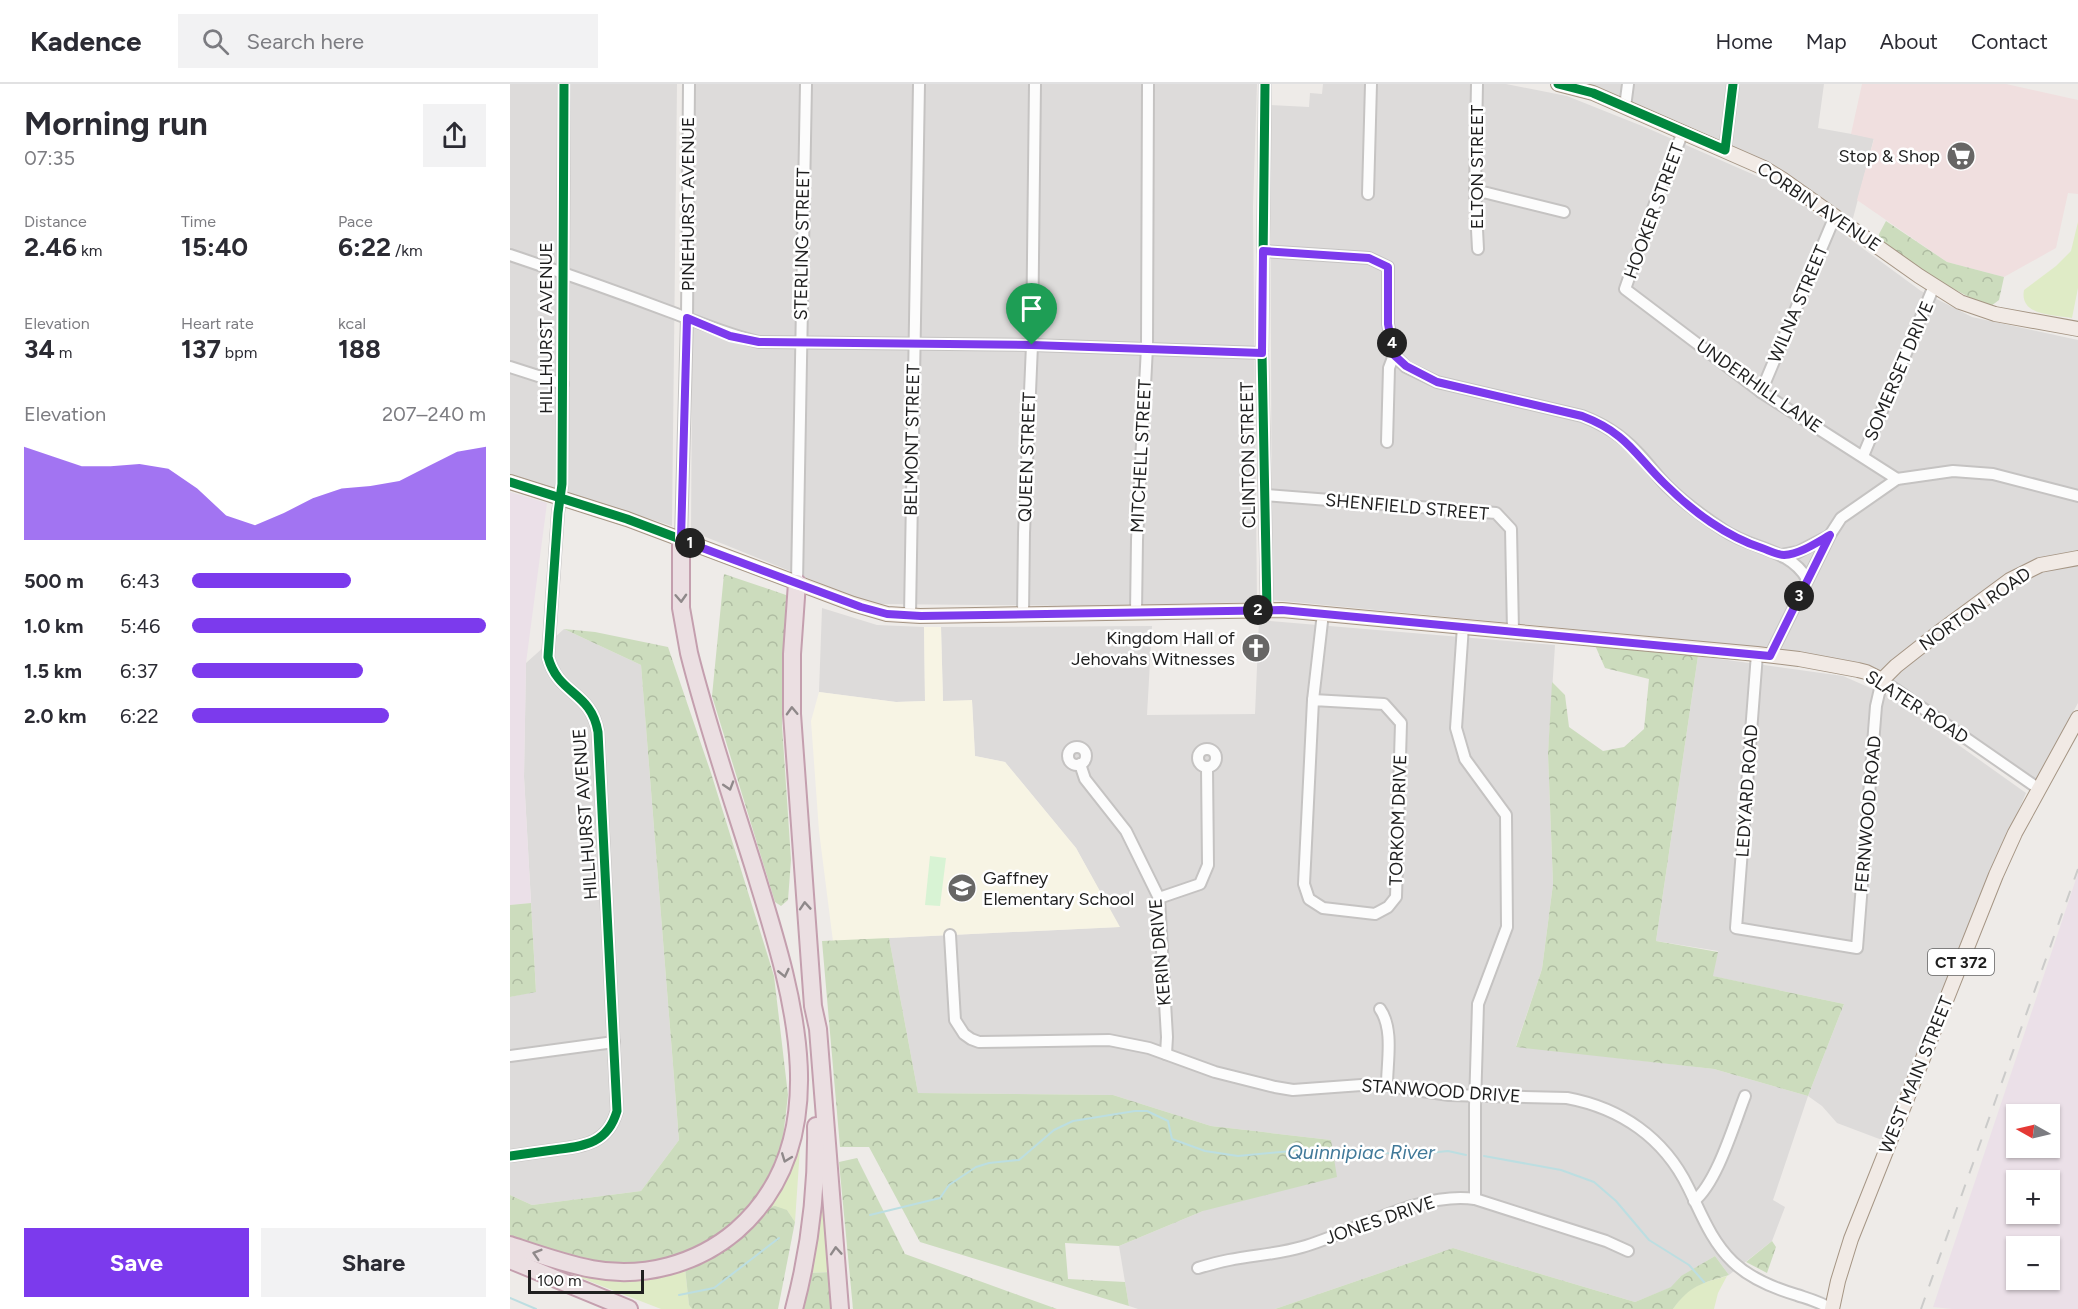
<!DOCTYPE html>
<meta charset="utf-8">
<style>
:root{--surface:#fff;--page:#f2f2f3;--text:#2b2b33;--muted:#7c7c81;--line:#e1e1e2;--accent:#7c3aed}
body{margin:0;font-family:Figtree,sans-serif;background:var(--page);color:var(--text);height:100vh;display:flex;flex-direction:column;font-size:22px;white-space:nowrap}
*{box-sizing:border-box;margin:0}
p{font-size:20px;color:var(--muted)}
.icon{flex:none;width:33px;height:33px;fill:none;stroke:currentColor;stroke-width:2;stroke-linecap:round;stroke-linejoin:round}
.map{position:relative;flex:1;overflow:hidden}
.side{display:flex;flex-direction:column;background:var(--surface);width:510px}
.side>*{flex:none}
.needle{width:39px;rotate:278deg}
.fabs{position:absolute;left:1496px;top:1020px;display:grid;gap:12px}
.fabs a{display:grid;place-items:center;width:54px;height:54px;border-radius:0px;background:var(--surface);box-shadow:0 2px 4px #0004;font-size:30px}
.scale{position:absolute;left:18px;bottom:15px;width:116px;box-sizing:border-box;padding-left:6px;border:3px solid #1f1f1f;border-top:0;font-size:16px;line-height:21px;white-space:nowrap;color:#1f1f1f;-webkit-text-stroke:4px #fff;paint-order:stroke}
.pin{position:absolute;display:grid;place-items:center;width:51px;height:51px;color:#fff;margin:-62px -26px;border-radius:50% 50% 50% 0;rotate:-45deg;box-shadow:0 0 6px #0007}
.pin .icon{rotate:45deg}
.km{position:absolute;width:30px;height:30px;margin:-15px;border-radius:50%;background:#222;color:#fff;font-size:16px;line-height:30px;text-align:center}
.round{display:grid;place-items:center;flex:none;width:63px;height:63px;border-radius:0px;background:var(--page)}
.overview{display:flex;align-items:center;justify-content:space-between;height:102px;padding:0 24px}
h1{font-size:33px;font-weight:700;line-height:45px}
.metrics{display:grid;grid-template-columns:repeat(3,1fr);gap:9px;height:102px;padding:6px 24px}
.metrics div{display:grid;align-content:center}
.metrics b{font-size:26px;font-weight:700}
.metrics small{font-size:16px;font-weight:400}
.metrics p{font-size:16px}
.chart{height:168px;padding:12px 24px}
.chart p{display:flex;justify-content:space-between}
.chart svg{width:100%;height:108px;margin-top:6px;fill:var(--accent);opacity:.7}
.action{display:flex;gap:12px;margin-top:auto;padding:12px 24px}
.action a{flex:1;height:69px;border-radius:0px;background:var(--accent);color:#fff;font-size:24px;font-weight:700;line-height:69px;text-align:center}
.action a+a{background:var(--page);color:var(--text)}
ul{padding:0 24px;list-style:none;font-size:20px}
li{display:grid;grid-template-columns:96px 72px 1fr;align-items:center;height:45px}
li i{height:15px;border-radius:8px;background:var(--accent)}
header{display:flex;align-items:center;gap:36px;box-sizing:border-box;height:84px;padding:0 30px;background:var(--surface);border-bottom:2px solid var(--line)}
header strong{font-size:28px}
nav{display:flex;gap:33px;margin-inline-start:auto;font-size:21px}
.search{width:420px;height:54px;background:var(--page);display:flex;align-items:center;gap:15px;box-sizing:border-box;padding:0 21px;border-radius:0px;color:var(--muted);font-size:22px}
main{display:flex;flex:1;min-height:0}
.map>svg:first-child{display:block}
.residential{fill:#dddbda}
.commercial{fill:#f0dfdf}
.industrial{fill:#ebe0e8;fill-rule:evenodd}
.education{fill:#f7f4e4}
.grass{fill:#dfebc6}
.forest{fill:url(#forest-crowns)}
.park{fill:#d8f3d4}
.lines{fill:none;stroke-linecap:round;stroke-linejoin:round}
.stream{stroke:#bcdee1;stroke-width:2}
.minor-casing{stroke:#c5c3c2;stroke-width:14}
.major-casing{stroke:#a59584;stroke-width:16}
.highway-casing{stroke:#c49fae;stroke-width:20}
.minor{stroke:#fcfcfc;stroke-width:10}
.major{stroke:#f1eae5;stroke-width:14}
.highway{stroke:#ebdfe2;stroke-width:16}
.rail{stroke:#cbcbca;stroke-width:2;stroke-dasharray:12 12;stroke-linecap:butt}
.cycleway-casing{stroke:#fff;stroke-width:13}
.cycleway{stroke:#00873e;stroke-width:9}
.oneway{stroke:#8f898a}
.route-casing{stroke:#fff;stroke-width:12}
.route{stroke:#7c3aed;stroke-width:8}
.labels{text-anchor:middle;stroke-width:5;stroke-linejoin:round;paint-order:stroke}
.shield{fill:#fff;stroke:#626262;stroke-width:1.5}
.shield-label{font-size:16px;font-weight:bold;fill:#1f1f1f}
.poi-label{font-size:18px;fill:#1f1f1f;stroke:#fff;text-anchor:end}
.street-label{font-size:18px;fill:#1f1f1f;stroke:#fff}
.water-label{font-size:20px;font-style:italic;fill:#417999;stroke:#fff}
</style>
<header>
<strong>Kadence</strong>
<div class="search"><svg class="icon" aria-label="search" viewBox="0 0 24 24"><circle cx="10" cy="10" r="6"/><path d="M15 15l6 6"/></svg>Search here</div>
<nav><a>Home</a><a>Map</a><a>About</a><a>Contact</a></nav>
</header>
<main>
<section class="side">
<div class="overview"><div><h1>Morning run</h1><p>07:35</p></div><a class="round"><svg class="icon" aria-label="share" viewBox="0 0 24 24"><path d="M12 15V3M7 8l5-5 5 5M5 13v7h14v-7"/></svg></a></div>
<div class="metrics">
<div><p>Distance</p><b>2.46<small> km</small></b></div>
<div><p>Time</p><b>15:40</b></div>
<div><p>Pace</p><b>6:22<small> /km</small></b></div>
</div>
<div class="metrics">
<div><p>Elevation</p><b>34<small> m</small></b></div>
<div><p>Heart rate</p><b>137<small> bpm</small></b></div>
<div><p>kcal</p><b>188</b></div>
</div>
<div class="chart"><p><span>Elevation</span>207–240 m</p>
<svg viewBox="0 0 160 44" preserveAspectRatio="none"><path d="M0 44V6L10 10L20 14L30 14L40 13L50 15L60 23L70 34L80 38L90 33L100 27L110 23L120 22L130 20L140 14L150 8L160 6V44z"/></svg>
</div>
<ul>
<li><b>500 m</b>6:43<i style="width:54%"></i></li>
<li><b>1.0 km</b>5:46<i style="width:100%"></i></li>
<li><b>1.5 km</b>6:37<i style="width:58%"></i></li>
<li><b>2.0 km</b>6:22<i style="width:67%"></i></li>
</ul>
<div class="action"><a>Save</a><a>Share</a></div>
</section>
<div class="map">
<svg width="1568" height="1225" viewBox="0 0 1568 1225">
<defs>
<pattern id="forest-crowns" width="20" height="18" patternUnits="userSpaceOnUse" patternTransform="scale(1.5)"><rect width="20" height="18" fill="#ccdcbd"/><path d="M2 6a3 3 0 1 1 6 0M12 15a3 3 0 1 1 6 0" fill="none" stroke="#afbca2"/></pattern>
</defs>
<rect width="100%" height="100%" fill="#eeebe8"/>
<g class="residential">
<polygon points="0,0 167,0 162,442 0,390"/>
<polygon points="184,0 747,0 743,123 747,518 579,522 361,520 181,447"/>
<polygon points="813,0 996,0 1057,12 1137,44 1265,100 1411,207 1462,233 1568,256 1568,619 1526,696 1362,584 1230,561 762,516 760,21 799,23 800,9 812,10"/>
<polygon points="1079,0 1314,0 1308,44 1364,54 1342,138 1271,86"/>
<polygon points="312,524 367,541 414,543 415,617 386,618 309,608"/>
<polygon points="749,536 1045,561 1038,670 1043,800 1032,885 1006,962 1204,985 1298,1012 1334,920 1202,892 1208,867 1146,857 1188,572 1333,592 1381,613 1516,709 1432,907 1372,1056 1327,1039 1312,1022 1298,1012 1263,1116 1275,1123 1262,1157 1219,1191 1205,1172 1170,1193 1162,1203 1125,1218 943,1164 765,1225 628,1225 619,1222 609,1162 693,1127 821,1056 701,1042 603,1011 408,1009 379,854 609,843 566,764 495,678 465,672 462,617 433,617 431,543 642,542 637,631 745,630"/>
<polygon points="54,545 131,581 169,1056 131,1107 22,1121 0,1111 0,913 26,907 14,693 16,579"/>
</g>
<polygon class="commercial" points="1352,0 1496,0 1568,16 1568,110 1558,109 1546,164 1494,193 1437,178 1347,116 1364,55 1341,50"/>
<g class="industrial">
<polygon points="0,408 37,419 16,579 14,693 21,819 0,821"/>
<path d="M1568,789V1225H1442L1423,1223ZM1506,1030H1539V1064H1506ZM1506,1096H1539V1130H1506ZM1506,1162H1539V1196H1506Z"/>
</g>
<polygon class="education" points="414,543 431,543 433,617 462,616 465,672 495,678 566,764 610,843 379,854 371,987 327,889 309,747 301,637 309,608 386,618 415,617"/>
<g class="grass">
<path d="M1568,138V204L1562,234C1544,231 1509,232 1514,206L1546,182L1561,167Z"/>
<polygon points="286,1063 290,1064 285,1138 277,1126 256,1124"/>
<polygon points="311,1063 321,1188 299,1189"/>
<polygon points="35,1180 175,1184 179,1221 182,1225 151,1225"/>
<path d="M1217,1192L1208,1209L1204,1225H1159H1163C1179,1201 1192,1199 1217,1192Z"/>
</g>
<g class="forest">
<polygon points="1376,137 1437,178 1494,193 1489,216 1481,222 1459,213 1412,188 1369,156 1369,150"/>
<polygon points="214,490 276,511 272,641 281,776 278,816 271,822 265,818 202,612"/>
<polygon points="54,545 85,548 158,563 201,689 264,892 278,1011 272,1062 251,1107 220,1147 175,1171 120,1181 74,1179 0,1152 0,1111 22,1121 131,1107 169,1056 131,581"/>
<polygon points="1084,559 1188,572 1146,857 1208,868 1203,892 1334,920 1298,1012 1204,985 1006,963 1032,885 1043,800 1038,670 1042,598 1055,611 1059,643 1093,667 1114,663 1134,645 1139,595 1095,584"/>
<polygon points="21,819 26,908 0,913 0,821"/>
<polygon points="379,854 408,1009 603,1011 701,1042 821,1056 827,1093 693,1127 609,1162 555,1159 558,1195 615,1198 619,1222 410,1158 359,1063 330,1063 312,857"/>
<polygon points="347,1074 395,1170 547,1225 343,1225 329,1078"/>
<polygon points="265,1122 277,1126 285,1138 268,1225 182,1225 179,1221 175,1184 256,1124"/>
<polygon points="1262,1157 1266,1163 1257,1189 1236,1178"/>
<path d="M943,1164L1125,1218L1161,1203L1171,1192L1205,1172L1219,1191C1193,1199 1180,1201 1163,1225H765Z"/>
<polygon points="321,1188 325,1225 290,1225 299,1189"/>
</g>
<polygon class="park" points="420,772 436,774 430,822 415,821"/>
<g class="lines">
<g class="stream">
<polyline points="974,1072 1051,1086 1084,1098 1106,1117 1139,1156 1179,1181 1194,1198"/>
<polyline points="360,1131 430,1114 439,1101 466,1083 479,1079 509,1076 544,1046 563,1037 625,1027 637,1027 658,1037 662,1055 695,1067 728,1072 814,1064 899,1071 938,1067 956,1071"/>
<polyline points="169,1211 204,1204 269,1154"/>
<polyline points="0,1214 26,1225"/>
</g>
<g class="minor-casing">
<g id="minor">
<polyline points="755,0 752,269 757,526"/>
<polyline points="967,0 965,106 968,165"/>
<polyline points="1115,23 1118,0"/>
<polyline points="1173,48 1150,105 1115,205 1251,308 1387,395"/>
<polyline points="1215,66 1223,0"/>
<polyline points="965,106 1054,128"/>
<polyline points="858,110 861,0"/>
<polyline points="753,167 859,174 878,183 878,240 884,271 879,284 877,358"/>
<path d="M0,171C54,189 108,208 161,228C191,239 218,251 249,258L522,261L752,269"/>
<path d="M884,271L896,283L927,298L1072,332C1093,340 1111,351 1126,367C1137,378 1146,391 1157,402C1174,419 1195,434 1215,447C1242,465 1280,465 1297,495"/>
<polyline points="0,283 53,300"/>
<polyline points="1251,308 1325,132"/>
<polyline points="1353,372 1424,202"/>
<polyline points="755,411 986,429 1001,445 1003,547"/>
<polyline points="171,456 177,234 179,0"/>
<polyline points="1272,471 1288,468 1319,452"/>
<polyline points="287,499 296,0"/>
<polyline points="626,528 627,456 637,263 638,0"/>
<polyline points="513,530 514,449 522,261 525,0"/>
<polyline points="400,531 409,0"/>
<polyline points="953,542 946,644 955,675 996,731 997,843 968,920 965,1022 965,1115"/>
<polyline points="1247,570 1226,844 1347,864 1366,622 1372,596 1529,705"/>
<polyline points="1260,572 1320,451 1331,434 1387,395 1443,387 1483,390 1568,412"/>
<polygon points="803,616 874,620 891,639 886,813 878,823 865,830 813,824 799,815 794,800"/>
<polyline points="803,616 813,529"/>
<circle cx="567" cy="672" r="9"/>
<circle cx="697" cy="674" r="9"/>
<polyline points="570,680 575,695 616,747 649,814 657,953 656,970"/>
<polyline points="649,814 690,800 698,781 697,683"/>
<path d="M440,851L445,936L454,950L461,955L469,958L599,956L639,964L705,988L765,1003L783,1006L865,1000L939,1011L1057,1014C1111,1024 1154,1054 1178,1103C1191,1129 1201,1157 1223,1178C1241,1195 1263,1204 1287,1211C1299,1215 1311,1218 1321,1225"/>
<path d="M870,925C884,945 877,978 877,1001"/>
<polyline points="0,972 104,958"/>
<path d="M0,1072C14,1070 29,1068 43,1066C73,1062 97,1061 107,1027L88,648C81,607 48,611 38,573L48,429L52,400L54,0"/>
<path d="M1184,1117C1207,1099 1224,1040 1235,1012"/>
<path d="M688,1184C698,1181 709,1178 719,1176C744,1171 768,1170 792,1163C845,1148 909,1107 965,1115L1096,1157L1118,1167"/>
</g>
</g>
<g class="major-casing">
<g id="major">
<polyline points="1048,0 1083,9 1254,84 1272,95 1409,192 1450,218 1485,230 1568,245"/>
<polyline points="0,398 117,435 343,520 377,530 410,532 772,526 1247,570 1289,575 1348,586 1356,588 1372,596 1386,582 1428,549 1500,496 1530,481 1568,474"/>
<polyline points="1322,1225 1328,1197 1341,1155 1486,791 1505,749 1568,634"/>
</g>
</g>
<g class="highway-casing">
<g id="highway">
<polyline points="287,499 282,570 282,630 303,922 308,945 330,1225"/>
<path d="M0,1161C27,1170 55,1180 82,1185C133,1195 187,1180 226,1147C334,1053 278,896 243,781C221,711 197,641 179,569L171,524V456"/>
<polyline points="0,1176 119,1225"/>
<path d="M284,1225C300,1165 307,1103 306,1042"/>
</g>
</g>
<use href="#minor" class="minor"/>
<use href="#major" class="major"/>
<use href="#highway" class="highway"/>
<polyline class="rail" points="1411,1225 1568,785"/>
<g class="cycleway-casing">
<g id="cycleway">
<polyline points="755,0 752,269 757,526"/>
<polyline points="1048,0 1083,9 1215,66 1223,0"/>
<polyline points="0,398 117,435 287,499"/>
<path d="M0,1072C14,1070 29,1068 43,1066C73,1062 97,1061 107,1027L88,648C81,607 48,611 38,573L48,429L52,400L54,0"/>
</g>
</g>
<use href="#cycleway" class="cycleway"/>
</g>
<defs><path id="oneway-chevron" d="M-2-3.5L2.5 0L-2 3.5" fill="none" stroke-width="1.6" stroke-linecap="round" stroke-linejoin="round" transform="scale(1.5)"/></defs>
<g class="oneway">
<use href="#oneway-chevron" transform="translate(171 514) rotate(87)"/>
<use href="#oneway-chevron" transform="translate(282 627) rotate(-92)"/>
<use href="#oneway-chevron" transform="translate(219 702) rotate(73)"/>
<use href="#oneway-chevron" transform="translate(295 822) rotate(-94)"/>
<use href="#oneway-chevron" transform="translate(274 889) rotate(77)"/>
<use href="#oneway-chevron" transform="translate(276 1074) rotate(111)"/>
<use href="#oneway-chevron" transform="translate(326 1167) rotate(-94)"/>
<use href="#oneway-chevron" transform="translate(27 1170) rotate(-163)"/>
</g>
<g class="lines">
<g class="route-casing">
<path id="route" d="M753,167L859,174L878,183V240L884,271L896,282L927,298L1072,332C1117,349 1125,371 1156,401C1182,427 1217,453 1252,464C1258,466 1267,471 1274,471C1290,470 1306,459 1320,451L1260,572L772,526L411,532L377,530L351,523L171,456L177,234L220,252L249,258L522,261L752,269Z"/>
</g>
<use href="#route" class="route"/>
</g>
<defs>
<g id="supermarket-disc" transform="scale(1.5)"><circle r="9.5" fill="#676665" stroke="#fff"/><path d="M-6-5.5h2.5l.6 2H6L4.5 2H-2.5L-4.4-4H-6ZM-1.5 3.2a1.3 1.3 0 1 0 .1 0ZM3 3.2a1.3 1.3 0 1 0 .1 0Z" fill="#fff"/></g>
<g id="church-disc" transform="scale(1.5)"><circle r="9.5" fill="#676665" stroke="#fff"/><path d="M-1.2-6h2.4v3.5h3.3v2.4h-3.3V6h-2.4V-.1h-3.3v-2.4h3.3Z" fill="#fff"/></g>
<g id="school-disc" transform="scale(1.5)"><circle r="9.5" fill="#676665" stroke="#fff"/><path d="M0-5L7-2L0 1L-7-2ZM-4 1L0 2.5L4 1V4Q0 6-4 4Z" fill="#fff"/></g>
</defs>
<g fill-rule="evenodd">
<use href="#supermarket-disc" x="1451" y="72"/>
<use href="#church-disc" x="746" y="564"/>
<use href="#school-disc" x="452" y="804"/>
</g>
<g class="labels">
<rect class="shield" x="1418" y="865" width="66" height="26" rx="4.5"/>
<g class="shield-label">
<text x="1451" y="884">CT 372</text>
</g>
<g class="poi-label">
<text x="1430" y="78">Stop &amp; Shop</text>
<text x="725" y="560">Kingdom Hall of<tspan x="725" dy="21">Jehovahs Witnesses</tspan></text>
<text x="473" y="800" text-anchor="start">Gaffney<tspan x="473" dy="21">Elementary School</tspan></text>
</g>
<g class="street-label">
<text transform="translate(967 83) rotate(-90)" y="6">ELTON STREET</text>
<text transform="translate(178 120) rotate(-90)" y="6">PINEHURST AVENUE</text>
<text transform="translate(1309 123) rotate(34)" y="6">CORBIN AVENUE</text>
<text transform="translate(1144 127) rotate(-70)" y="6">HOOKER STREET</text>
<text transform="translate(292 160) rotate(-89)" y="6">STERLING STREET</text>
<text transform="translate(1288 220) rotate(-67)" y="6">WILNA STREET</text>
<text transform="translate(36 244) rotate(-90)" y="6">HILLHURST AVENUE</text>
<text transform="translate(1389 287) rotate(-67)" y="6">SOMERSET DRIVE</text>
<text transform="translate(1249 302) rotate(35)" y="6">UNDERHILL LANE</text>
<text transform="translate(402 356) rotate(-89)" y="6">BELMONT STREET</text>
<text transform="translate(738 371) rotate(-91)" y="6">CLINTON STREET</text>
<text transform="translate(631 372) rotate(-87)" y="6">MITCHELL STREET</text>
<text transform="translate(517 373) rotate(-88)" y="6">QUEEN STREET</text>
<text transform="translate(897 423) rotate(5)" y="6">SHENFIELD STREET</text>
<text transform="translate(1465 525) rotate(-35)" y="6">NORTON ROAD</text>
<text transform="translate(1407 623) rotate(33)" y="6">SLATER ROAD</text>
<text transform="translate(1237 707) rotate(-86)" y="6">LEDYARD ROAD</text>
<text transform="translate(75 730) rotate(-94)" y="6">HILLHURST AVENUE</text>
<text transform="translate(1358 730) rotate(-85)" y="6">FERNWOOD ROAD</text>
<text transform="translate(888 736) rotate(-88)" y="6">TORKOM DRIVE</text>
<text transform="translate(650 868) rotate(-95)" y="6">KERIN DRIVE</text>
<text transform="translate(1406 991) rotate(-68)" y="6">WEST MAIN STREET</text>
<text transform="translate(931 1007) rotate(4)" y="6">STANWOOD DRIVE</text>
<text transform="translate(870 1136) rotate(-19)" y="6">JONES DRIVE</text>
</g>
<g class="water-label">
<text x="851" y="1075">Quinnipiac River</text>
</g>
</g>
</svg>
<div class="fabs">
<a><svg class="needle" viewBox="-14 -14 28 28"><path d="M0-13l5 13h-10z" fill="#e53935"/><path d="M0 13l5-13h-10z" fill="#7c7c81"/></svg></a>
<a>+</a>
<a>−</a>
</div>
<div class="scale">100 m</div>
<div class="pin" style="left:522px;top:261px;background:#1e9e55"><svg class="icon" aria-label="arrive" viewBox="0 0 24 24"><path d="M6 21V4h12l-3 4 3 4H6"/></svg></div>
<b class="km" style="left:180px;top:459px">1</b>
<b class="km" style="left:748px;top:526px">2</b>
<b class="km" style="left:1289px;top:512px">3</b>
<b class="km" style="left:882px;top:259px">4</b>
</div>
</main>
